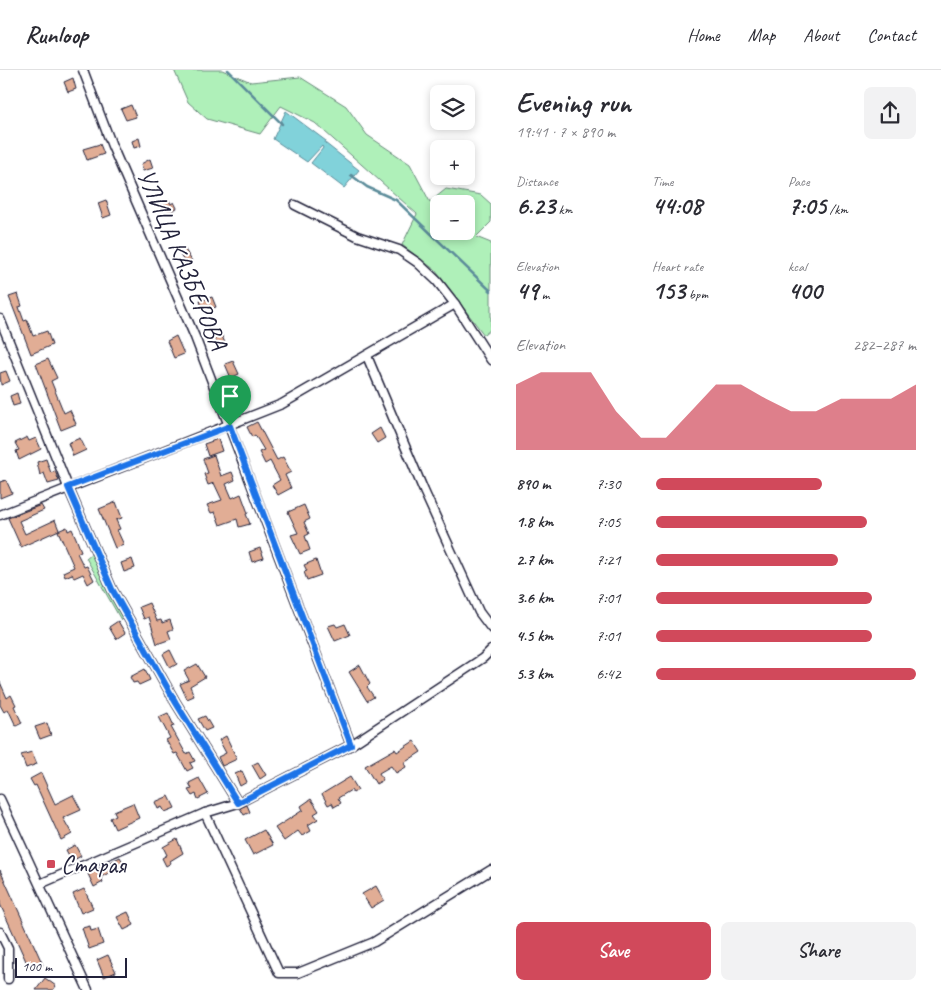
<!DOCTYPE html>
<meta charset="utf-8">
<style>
:root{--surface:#fff;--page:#f2f2f3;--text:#2b2b33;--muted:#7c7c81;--line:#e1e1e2;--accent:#d1495b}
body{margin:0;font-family:Caveat,sans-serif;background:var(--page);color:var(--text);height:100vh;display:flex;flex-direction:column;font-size:19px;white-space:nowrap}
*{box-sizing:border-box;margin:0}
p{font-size:16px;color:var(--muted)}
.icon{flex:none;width:28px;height:28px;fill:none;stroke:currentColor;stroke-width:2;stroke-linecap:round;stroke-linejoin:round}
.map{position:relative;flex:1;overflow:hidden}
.side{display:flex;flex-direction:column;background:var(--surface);width:450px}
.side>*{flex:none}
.buttons{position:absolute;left:430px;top:15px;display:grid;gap:10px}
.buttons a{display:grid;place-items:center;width:45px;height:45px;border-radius:8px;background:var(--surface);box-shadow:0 2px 8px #0003;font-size:25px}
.scale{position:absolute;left:15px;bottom:12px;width:112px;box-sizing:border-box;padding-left:5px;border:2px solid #22223b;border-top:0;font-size:14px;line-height:18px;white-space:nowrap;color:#22223b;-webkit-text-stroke:4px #fff;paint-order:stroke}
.pin{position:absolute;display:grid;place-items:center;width:42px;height:42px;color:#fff;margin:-51px -21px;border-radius:50% 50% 50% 0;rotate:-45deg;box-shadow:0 0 5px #0007}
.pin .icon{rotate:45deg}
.round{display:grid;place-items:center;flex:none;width:52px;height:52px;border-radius:8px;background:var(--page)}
.head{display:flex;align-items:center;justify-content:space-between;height:85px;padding:0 25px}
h1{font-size:28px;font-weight:600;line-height:38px}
.figures{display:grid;grid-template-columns:repeat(3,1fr);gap:8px;height:85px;padding:5px 25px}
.figures div{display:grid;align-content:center}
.figures b{font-size:25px;font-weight:600}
.figures small{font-size:14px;font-weight:400}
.figures p{font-size:14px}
.chart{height:140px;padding:10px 25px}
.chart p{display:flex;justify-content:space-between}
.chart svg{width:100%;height:90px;margin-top:5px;fill:var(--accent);opacity:.7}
.primary-button{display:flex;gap:10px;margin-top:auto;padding:10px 25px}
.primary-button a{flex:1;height:58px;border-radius:8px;background:var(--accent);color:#fff;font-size:20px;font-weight:600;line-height:58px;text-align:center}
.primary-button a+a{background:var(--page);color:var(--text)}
ul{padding:0 25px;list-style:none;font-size:16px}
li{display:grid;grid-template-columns:80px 60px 1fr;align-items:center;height:38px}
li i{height:12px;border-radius:6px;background:var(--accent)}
header{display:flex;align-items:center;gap:30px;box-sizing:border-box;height:70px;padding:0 25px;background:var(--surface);border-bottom:1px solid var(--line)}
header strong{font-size:24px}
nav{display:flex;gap:28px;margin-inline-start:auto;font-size:18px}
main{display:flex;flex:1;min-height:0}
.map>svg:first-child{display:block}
.green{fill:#aff0b9;stroke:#68897a;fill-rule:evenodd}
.water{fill:#81d2da;stroke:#5b8c9a}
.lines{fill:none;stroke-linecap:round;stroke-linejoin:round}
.stream{stroke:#5b8c9a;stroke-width:2.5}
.building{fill:#e1ad95;stroke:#22223b}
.minor-casing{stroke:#22223b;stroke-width:11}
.minor{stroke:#fff;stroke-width:8}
.route-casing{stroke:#fff;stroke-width:10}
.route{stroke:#1a73e8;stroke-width:6}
.poi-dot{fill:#d1495b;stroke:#fff;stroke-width:2}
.labels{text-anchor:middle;stroke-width:4;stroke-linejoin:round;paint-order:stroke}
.street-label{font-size:25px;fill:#22223b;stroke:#fff}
.poi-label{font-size:25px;fill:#22223b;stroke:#fff;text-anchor:start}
</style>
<header>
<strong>Runloop</strong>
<nav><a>Home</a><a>Map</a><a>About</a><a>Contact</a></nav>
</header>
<main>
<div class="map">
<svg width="491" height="920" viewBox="0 0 491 920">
<rect width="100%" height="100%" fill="#fff"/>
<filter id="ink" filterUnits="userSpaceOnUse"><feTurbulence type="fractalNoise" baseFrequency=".02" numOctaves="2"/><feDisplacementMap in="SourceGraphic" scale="10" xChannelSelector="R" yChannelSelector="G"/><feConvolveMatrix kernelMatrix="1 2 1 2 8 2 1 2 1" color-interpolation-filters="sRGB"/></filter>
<g filter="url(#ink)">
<g class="green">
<path d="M174,0H222L251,12L300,7L346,36L367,65L410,94L430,132L446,119L481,125L491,134V152L476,167L491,173V259L484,265L435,200L402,175L417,144L315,53L281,36L260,64L207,49L188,32ZM439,134H466V161H439Z"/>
<polygon points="92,483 126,547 121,550 86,488"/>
</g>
<polygon class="water" points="286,41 326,71 325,73 359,100 344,118 311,93 323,78 322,76 307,92 273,69"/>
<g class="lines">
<g class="stream">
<polyline points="228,0 282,54"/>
<polyline points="351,105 367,117 396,130 491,221"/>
</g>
</g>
<g class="building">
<polygon points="73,8 76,19 68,22 64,12"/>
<polygon points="131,35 136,47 126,50 121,39"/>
<polygon points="139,68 141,76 134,78 132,71"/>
<polygon points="100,74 104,84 87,90 83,79"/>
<polygon points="150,89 153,98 143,101 141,94"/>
<polygon points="106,130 111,145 103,148 98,133"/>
<polygon points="169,130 171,134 174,132 177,138 164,145 159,136"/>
<polygon points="184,178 192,191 186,195 178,181"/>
<polygon points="18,224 22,236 19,237 24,251 27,250 33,266 47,261 52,275 31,284 9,227"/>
<polygon points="212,227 216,237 204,242 200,231"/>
<polygon points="220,261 225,273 218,276 212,264"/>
<polygon points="176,266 184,284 174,288 167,271"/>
<polygon points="48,289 57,308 51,311 64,343 70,340 76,354 61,360 36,294"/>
<polygon points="233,291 239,304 231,308 225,294"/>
<polygon points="6,301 10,311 1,315 0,303"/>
<polygon points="17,323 20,334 13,336 10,326"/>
<polygon points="257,352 277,390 283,387 291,402 285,405 291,418 278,425 272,415 280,410 270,391 265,394 259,382 264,380 255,365 252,367 247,357"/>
<polygon points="380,358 385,368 377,373 371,364"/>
<polygon points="27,367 29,371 36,368 41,379 19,390 16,381 19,380 15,373"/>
<polygon points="80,368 86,380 73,386 68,373"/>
<polygon points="218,369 222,381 208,386 204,374"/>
<polygon points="214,385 221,406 232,402 235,410 226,414 232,428 241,424 248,443 246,444 250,454 239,457 237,449 220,455 215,442 211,443 207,435 222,430 214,413 208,415 204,404 208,403 203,389"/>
<polygon points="46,389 51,403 55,401 59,411 48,414 44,403 40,405 37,392"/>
<polygon points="6,410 12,423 0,428 0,412"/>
<polygon points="116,432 122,448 116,450 120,459 117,460 124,475 115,478 99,439"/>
<polygon points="41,435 44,440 19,451 25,464 55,450 59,460 21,477 8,448"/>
<polygon points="304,435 310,449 304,452 309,464 305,466 310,480 300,484 291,465 298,463 288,442"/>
<polygon points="67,457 68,461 72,459 76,468 81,481 77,483 84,497 87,496 94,510 88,514 83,504 74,508 72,504 65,507 63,502 74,497 58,461"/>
<polygon points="260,478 264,488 252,492 249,482"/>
<polygon points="132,489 135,498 124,502 121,493"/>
<polygon points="316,490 321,505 307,510 304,502 307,501 304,495"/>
<polygon points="149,533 157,551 161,550 162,553 170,550 173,559 168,561 171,569 157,574 149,547 144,549 139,537"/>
<polygon points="118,551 125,563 116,569 109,557"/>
<polygon points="335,554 337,557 345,554 350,565 335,571 328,556"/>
<polygon points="170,580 177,594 170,598 163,584"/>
<polygon points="197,594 205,607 190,616 194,626 187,629 180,614 189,610 184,601"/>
<polygon points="360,595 370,614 367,617 374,627 367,631 349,602"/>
<polygon points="145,599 150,610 139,615 137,612 133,613 130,607"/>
<polygon points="0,612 7,628 11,625 16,635 14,636 22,653 16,656 8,639 4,642 0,635"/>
<polygon points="168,643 174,656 171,657 186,684 190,682 195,691 190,693 193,698 187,701 177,683 174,684 166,670 170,668 159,647"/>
<polygon points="205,646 212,658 205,661 198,649"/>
<polygon points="47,653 51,665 40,669 35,657"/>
<polygon points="226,666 237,689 222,696 218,687 226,683 219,670"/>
<polygon points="414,671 421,682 404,693 406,697 396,703 391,696 379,703 383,710 376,714 365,696 395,679 397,682"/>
<polygon points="32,682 37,694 26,698 21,685"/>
<polygon points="258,692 266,705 260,709 252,695"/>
<polygon points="242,701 247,712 240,716 235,704"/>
<polygon points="41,703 55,734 73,725 81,740 63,748 72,764 61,770 36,715 34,716 30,709"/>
<polygon points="350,707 358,720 353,723 351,720 338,728 341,733 334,737 332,733 328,735 322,724"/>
<polygon points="199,708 208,724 198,729 196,724 192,726 188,720 192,719 189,713"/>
<polygon points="169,726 175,738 165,742 162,737 158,739 155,732"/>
<polygon points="311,729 319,741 314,744 318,749 308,755 311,761 302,766 298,761 284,771 275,758 303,740 301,736"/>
<polygon points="133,733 139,748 115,759 110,748 116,745 114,741"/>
<polygon points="247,735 250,742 244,745 240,738"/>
<polygon points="264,760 273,775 253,785 245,770"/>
<polygon points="177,769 183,783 170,791 171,793 166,796 162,788 167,785 163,777"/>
<polygon points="75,775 81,786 72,791 66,780"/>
<polygon points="120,787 125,795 101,807 103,812 94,817 88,804"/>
<polygon points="0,800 43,895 30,900 0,834"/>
<polygon points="376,816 384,830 371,838 362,824"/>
<polygon points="84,819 93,838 81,843 73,824"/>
<polygon points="128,842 134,855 124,860 117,847"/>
<polygon points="90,856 91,861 98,859 103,874 89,879 82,858"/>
<polygon points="108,885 116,902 104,907 97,890"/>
<polygon points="45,908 56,916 53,920 36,920"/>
</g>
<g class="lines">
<g class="minor-casing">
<g id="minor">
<polyline points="83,0 112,76 195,267 351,675"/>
<polyline points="295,135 357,166 399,180 418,193 437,211 455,234 491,290"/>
<polyline points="0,249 68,417 112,519 176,633 238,733"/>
<polyline points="367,286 424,421 479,542 491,558"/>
<polyline points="0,445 282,334 455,234"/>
<polyline points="0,729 88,920"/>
<polyline points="205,743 279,903 298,903 374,872 491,800"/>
<polyline points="40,814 205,743 238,733 351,675 483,588 491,580"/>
<polyline points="0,862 8,878 8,909"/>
</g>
</g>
<use href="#minor" class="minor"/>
</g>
</g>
<g class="lines" filter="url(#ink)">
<g class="route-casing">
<polygon id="route" points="230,356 351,675 238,733 176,633 112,519 68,417"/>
</g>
<use href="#route" class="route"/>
</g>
<rect class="poi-dot" x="46" y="789" width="10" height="10" rx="2.5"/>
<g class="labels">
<g class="street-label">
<text transform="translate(183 189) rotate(67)" y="9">УЛИЦА КАЗБЕРОВА</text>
</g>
<g class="poi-label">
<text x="61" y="803">Старая</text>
</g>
</g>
</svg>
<div class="buttons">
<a><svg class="icon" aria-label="layers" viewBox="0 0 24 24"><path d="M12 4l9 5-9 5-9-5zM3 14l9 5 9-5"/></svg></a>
<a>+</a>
<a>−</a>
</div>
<div class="scale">100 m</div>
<div class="pin" style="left:230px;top:356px;background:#1e9e55"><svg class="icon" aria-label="arrive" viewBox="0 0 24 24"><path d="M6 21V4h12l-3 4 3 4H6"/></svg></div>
</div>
<section class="side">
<div class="head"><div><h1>Evening run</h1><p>19:41 · 7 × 890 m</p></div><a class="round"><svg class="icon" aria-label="share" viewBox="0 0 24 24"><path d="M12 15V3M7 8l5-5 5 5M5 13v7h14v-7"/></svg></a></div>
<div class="figures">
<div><p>Distance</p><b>6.23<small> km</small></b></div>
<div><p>Time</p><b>44:08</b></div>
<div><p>Pace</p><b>7:05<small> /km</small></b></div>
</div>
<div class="figures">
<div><p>Elevation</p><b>49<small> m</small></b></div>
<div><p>Heart rate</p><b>153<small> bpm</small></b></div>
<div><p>kcal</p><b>400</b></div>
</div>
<div class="chart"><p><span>Elevation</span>282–287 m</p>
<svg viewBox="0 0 160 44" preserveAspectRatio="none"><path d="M0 44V12L10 6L20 6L30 6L40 25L50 38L60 38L70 25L80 12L90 12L100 19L110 25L120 25L130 19L140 19L150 19L160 12V44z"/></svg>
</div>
<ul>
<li><b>890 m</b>7:30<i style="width:64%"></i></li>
<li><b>1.8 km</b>7:05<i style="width:81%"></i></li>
<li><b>2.7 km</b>7:21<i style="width:70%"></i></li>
<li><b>3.6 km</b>7:01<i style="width:83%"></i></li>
<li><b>4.5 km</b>7:01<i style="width:83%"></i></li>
<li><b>5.3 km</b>6:42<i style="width:100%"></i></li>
</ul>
<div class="primary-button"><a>Save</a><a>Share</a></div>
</section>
</main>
